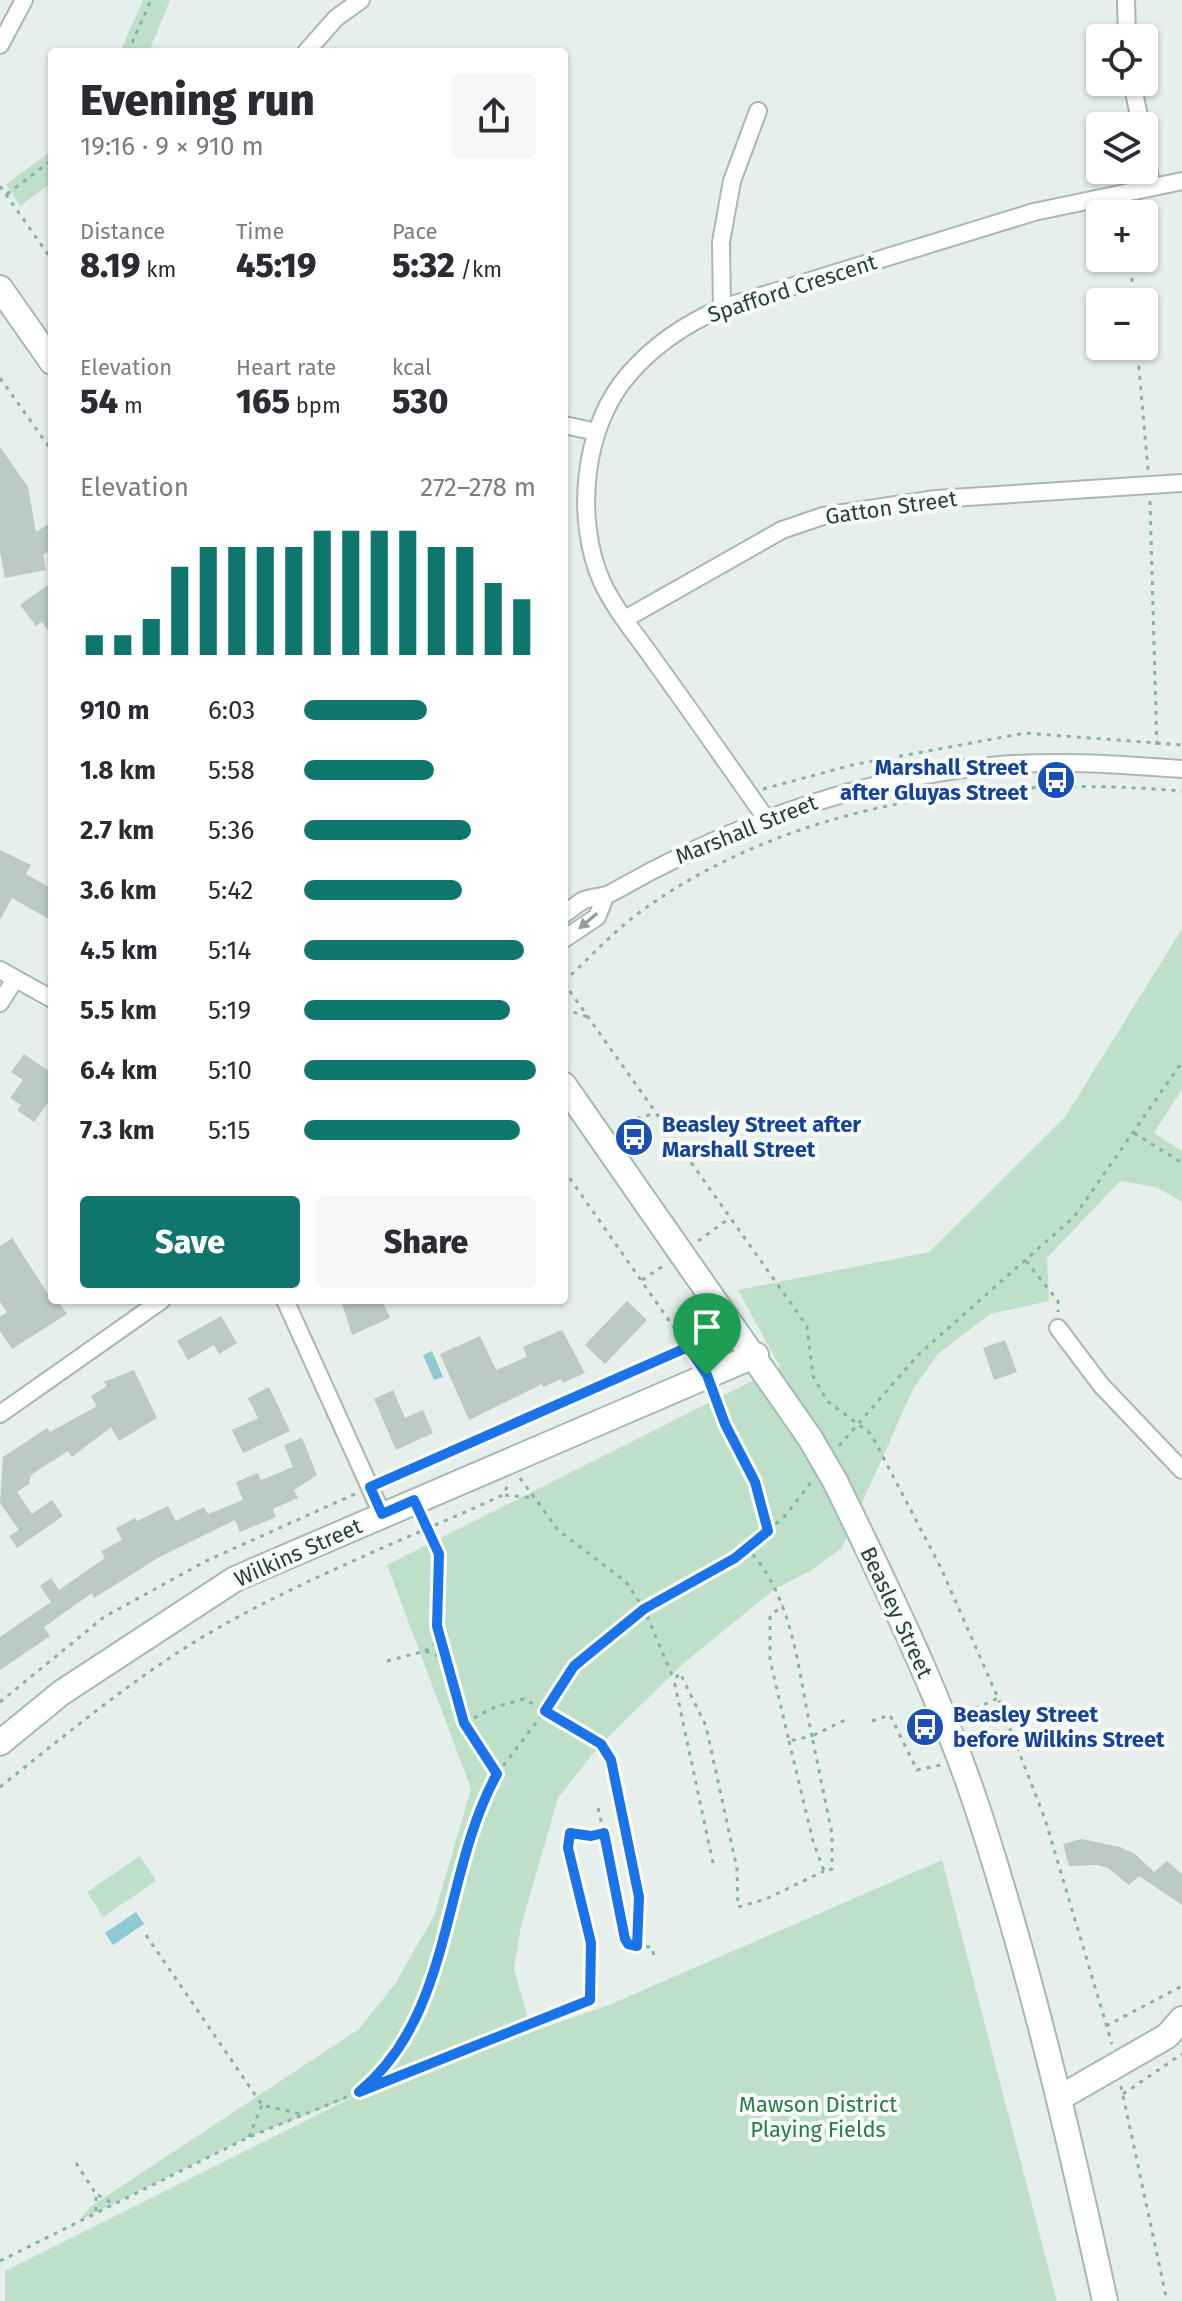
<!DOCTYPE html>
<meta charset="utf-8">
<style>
:root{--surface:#fff;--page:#f7f7f7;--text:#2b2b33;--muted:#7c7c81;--accent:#0f766e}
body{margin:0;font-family:"Fira Sans",sans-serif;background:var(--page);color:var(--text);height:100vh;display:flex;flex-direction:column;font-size:30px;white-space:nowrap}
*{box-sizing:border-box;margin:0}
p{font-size:26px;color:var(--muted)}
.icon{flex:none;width:44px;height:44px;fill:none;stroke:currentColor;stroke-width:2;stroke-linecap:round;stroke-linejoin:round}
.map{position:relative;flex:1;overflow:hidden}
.drawer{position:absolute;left:48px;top:48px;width:520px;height:1256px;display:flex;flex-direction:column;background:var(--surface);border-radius:8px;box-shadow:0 2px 6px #0004}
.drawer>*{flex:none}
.tools{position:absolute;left:1086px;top:24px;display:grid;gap:16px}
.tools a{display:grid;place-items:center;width:72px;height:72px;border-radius:8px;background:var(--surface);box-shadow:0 2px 6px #0004;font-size:40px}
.pin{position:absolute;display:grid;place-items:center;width:68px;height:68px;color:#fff;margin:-82px -34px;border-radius:50% 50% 50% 0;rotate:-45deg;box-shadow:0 0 8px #0007}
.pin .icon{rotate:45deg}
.round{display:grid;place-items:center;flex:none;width:84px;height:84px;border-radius:8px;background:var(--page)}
.head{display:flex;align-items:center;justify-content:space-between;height:136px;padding:0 32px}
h1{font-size:44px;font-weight:800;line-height:60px}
.stats{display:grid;grid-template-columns:repeat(3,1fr);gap:12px;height:136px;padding:8px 32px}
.stats div{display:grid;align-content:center}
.stats b{font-size:34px;font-weight:800}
.stats small{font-size:22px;font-weight:400}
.stats p{font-size:22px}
.chart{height:224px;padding:16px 32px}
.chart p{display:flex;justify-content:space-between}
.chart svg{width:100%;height:144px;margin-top:8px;stroke:var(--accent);stroke-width:6}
.button{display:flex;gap:16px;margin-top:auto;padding:16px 32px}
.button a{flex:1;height:92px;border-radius:8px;background:var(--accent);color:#fff;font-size:32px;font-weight:800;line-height:92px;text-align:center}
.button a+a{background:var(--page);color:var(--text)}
ul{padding:0 32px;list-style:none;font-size:26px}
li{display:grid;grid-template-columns:128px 96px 1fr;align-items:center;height:60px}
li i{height:20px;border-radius:10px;background:var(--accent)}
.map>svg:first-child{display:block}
.green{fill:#bfe0c8}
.water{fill:#8ec9d4}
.building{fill:#bbcac4}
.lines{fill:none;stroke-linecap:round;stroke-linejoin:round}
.street-casing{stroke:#a8b8b2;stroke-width:20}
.secondary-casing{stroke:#a4bbb3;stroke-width:28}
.path{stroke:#86b3a5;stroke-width:3;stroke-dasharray:4 6;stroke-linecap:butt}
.street{stroke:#fff;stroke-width:16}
.secondary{stroke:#fff;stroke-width:24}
.secondary-bridge-casing{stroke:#a4bbb3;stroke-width:28;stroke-linecap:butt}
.secondary-bridge{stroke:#fff;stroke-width:24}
.oneway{fill:#92a09c}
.route-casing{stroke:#fff;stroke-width:16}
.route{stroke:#1a73e8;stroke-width:10}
.labels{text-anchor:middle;stroke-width:8;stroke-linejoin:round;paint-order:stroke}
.street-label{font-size:22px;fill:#24423a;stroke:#f7fbf9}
.transit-label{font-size:22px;font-weight:bold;fill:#164399;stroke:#f7fbf9;text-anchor:start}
.park-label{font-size:22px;fill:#2d7a4b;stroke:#f7fbf9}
</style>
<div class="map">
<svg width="1182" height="2301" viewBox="0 0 1182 2301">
<rect width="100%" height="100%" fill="#e6efeb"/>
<g class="green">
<polygon points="143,0 170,0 149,52 120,52"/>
<polygon points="52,151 52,182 20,206 6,184"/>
<polygon points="1182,929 1182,1089 1154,1133 1182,1151 1182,1202 1156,1187 1120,1181 1047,1258 1049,1301 990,1314 938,1354 913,1389 842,1548 810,1571 775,1589 685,1662 600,1745 558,1798 521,1926 514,1969 530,2026 382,2084 609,2005 942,1860 1057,2301 5,2301 5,2271 357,2095 248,2137 79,2221 90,2207 359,2029 395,1984 434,1916 471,1789 387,1565 780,1367 738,1290 929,1252 1065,1117"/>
<polygon points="140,1856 156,1881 103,1917 87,1892"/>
</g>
<g class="water">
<polygon points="432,1351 443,1377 434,1380 423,1355"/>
<polygon points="136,1912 144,1924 113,1945 105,1933"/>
</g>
<g class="building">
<polygon points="0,447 28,487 36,532 47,525 52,533 52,549 43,555 46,570 5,578 0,552"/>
<polygon points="52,582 52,636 42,622 36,626 20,605"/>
<polygon points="0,850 31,865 26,874 52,889 52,921 12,898 0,920"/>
<polygon points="24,1054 52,1073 52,1097 34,1122 17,1110 21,1105 10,1098 23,1080 11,1072"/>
<polygon points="12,1238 52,1300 57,1300 67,1314 12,1349 0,1331 0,1317 7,1312 0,1302 0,1246"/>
<polygon points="341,1300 382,1300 390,1318 352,1335"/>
<polygon points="627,1301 647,1320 605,1364 585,1345"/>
<polygon points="221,1316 237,1343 219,1354 214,1345 188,1360 177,1341"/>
<polygon points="562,1330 585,1373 563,1383 561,1379 543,1387 542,1384 469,1420 440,1354 480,1336 496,1370 527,1357 523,1347"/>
<polygon points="1005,1340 1017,1372 994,1380 983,1348"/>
<polygon points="134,1370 157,1418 119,1441 111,1427 72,1457 68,1451 31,1475 29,1484 17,1492 32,1514 52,1500 63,1516 17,1548 9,1536 19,1530 0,1503 3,1457 47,1428 50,1432 97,1406 91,1396 107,1386 104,1382"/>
<polygon points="269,1387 290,1431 243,1453 232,1430 258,1418 248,1398"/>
<polygon points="393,1390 405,1418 423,1410 433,1433 396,1450 374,1399"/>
<polygon points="302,1438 317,1475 294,1490 298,1498 273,1509 276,1517 240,1532 235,1520 158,1558 94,1598 92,1593 44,1627 50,1636 0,1670 0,1637 51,1602 40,1586 51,1578 59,1590 105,1558 101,1551 122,1540 116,1528 135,1518 137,1521 168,1506 176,1521 204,1507 208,1514 243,1500 236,1482 258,1473 261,1480 293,1467 284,1445"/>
<polygon points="1081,1839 1120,1847 1135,1854 1154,1872 1167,1861 1182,1874 1182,1905 1139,1876 1129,1885 1108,1868 1097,1865 1069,1866 1063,1844"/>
</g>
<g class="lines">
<g class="street-casing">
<g id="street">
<polyline points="1126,0 1127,38"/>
<polyline points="0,45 24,0"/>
<polyline points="306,52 336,18 361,0"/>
<polyline points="1132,82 1141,126"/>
<polyline points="1144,144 1151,185"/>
<polyline points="722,308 721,242 732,181 758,111"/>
<polyline points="564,425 597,432"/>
<polyline points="625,619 782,530 823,516 936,499 1182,483"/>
<path d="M765,817C729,766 693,714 656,663C638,637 615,610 602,582C574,519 583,426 629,374C655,344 687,323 722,308L1034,212L1182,181"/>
<path d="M564,914C570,910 577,904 584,900C594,896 603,898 613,892C734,823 861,777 1000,765C1061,760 1122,765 1182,769"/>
<polyline points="564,939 597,917 605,897"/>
<polyline points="0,970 52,999"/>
<polyline points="0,1003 15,979"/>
<polyline points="285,1300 382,1514"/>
<polyline points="1058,1328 1101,1385 1182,1470"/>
<polyline points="0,1414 162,1300"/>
</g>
</g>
<g class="secondary-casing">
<g id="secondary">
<polyline points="0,288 52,362"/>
<polyline points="564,1085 810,1438"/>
<path d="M835,1481C892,1598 949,1714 987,1838C1035,1990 1071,2145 1105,2301"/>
<polyline points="0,1743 61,1693 235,1579 756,1355"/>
<polyline points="1061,2097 1167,2036 1182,2019"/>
</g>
</g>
<g class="path">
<polyline points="128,52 151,0"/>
<polyline points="0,186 52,260"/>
<polyline points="7,194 52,160"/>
<polyline points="1130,258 1134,302"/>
<polyline points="1137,346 1148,470"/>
<polyline points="0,378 52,451"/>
<polyline points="1150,501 1157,750"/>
<polyline points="763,789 852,765 1025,733 1182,745"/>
<path d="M564,982C589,958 613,932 640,912C794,800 998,775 1182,791"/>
<polyline points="564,983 807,1326 813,1376 827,1401 871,1434 941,1568 998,1698 1045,1819 1112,2044"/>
<polyline points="564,1009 588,1017"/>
<polyline points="627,1121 656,1113"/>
<polyline points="1134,1133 1182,1163"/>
<polyline points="564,1170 696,1359"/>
<polyline points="698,1241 730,1218"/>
<polyline points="1026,1261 1058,1301 1058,1312"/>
<polyline points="642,1280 666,1264"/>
<polyline points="712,1394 755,1482 768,1531"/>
<polyline points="839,1446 918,1355 1074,1217 1182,1062"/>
<polyline points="520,1478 558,1530 626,1582 644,1609 674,1680"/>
<polyline points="384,1481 688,1347"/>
<polyline points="505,1495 533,1498"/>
<path d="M424,1521L439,1554L437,1626L464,1723L495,1707L524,1699C555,1716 593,1728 611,1760L639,1897L637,1946L652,1947L655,1961"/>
<path d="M746,1547C794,1596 798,1671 812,1736L789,1741L770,1660V1616L783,1605"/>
<polyline points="425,1651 441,1639"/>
<polyline points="387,1661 425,1651 446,1659"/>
<polyline points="0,1702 104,1617 206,1561 355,1494"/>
<polyline points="966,1713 998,1698"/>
<polyline points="872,1721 890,1715 917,1770 941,1765"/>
<polyline points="464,1723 497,1774"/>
<polyline points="789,1741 813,1841 824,1871 832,1869 832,1834 812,1736 845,1720"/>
<path d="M0,1787C59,1740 117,1692 180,1651C280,1587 396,1544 503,1495L508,1485"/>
<polyline points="598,1808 604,1833 624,1827"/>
<polyline points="713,1863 674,1680 680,1673 706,1726 737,1869 738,1907 766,1899 824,1871"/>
<polyline points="146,1935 262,2105 305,2115"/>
<polyline points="1106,2026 1182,1986"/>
<polyline points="1121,2086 1167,2301"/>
<polyline points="362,2091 590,2000 591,1943 568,1848 570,1833 591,1836 604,1833 625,1939 628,1944 636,1946"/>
<polyline points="1123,2094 1182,2054"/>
<polyline points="249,2137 262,2105"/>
<polyline points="76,2163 96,2194 96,2214"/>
<polyline points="98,2195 115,2205"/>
<polyline points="0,2261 249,2137 359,2092 374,2079 403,2045 422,2005 475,1815 497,1774 545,1711 574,1666 644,1609 735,1558 785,1516 813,1480"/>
</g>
<use href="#street" class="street"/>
<use href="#secondary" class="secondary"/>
<g class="secondary-bridge-casing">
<polyline id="secondary-bridge" points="810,1438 835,1481"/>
</g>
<use href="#secondary-bridge" class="secondary-bridge"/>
</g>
<defs><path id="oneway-solid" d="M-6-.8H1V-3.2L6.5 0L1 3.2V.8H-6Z" transform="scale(2)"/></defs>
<use class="oneway" href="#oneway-solid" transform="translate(588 921) rotate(140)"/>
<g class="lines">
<g class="route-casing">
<path id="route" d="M688,1347L707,1375L725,1424L755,1482L768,1531L735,1558L644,1609L574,1666L545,1711L601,1744L611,1760L639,1897L637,1946L628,1944L625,1939L604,1833L591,1836L570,1833L568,1848L591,1943L590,2000L359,2092C454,2014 441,1875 497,1774L464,1723L437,1626L439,1554L414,1500L382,1514L370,1487Z"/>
</g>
<use href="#route" class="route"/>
</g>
<defs>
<g id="bus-disc" transform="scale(2)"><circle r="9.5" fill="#1a4fb4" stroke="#f7fbf9"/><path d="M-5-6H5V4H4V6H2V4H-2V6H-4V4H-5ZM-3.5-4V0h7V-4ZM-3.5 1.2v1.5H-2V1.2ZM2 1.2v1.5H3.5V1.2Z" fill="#fff"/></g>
</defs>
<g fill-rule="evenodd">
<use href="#bus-disc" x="1056" y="780"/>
<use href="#bus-disc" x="634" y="1137"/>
<use href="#bus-disc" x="925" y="1727"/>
</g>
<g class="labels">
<g class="street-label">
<text transform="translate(792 288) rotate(-18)" y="8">Spafford Crescent</text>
<text transform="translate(891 507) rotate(-8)" y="8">Gatton Street</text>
<text transform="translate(746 829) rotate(-22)" y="8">Marshall Street</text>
<text transform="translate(298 1552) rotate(-24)" y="8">Wilkins Street</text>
<text transform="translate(897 1612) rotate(65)" y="8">Beasley Street</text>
</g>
<g class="transit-label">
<text x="1028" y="775" text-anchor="end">Marshall Street<tspan x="1028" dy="25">after Gluyas Street</tspan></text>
<text x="662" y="1132">Beasley Street after<tspan x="662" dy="25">Marshall Street</tspan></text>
<text x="953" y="1722">Beasley Street<tspan x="953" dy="25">before Wilkins Street</tspan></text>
</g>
<g class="park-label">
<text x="818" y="2112">Mawson District<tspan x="818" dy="25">Playing Fields</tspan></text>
</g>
</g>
</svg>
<div class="tools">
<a><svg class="icon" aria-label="locate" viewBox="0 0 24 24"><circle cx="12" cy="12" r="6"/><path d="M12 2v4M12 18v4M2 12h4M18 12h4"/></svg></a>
<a><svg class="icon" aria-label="layers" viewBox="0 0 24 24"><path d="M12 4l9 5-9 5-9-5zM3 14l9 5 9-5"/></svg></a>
<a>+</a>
<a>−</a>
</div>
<div class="pin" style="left:707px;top:1375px;background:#1e9e55"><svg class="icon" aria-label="arrive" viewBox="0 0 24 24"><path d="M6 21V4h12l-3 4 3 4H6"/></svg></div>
<section class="drawer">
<div class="head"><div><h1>Evening run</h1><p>19:16 · 9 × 910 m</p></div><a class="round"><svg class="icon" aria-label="share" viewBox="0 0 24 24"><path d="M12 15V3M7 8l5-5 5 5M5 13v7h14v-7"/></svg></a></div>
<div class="stats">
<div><p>Distance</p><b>8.19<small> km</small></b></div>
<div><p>Time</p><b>45:19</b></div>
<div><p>Pace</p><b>5:32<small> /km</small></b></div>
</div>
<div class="stats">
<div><p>Elevation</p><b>54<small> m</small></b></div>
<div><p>Heart rate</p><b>165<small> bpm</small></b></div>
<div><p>kcal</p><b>530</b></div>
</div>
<div class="chart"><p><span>Elevation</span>272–278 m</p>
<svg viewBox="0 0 160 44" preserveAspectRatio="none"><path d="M5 44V38M15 44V38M25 44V33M35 44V17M45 44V11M55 44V11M65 44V11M75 44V11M85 44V6M95 44V6M105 44V6M115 44V6M125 44V11M135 44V11M145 44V22M155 44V27"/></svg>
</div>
<ul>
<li><b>910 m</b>6:03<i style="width:53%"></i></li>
<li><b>1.8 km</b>5:58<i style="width:56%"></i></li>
<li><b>2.7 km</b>5:36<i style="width:72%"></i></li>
<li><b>3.6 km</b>5:42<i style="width:68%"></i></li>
<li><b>4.5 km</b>5:14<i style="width:95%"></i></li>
<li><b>5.5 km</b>5:19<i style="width:89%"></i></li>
<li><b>6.4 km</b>5:10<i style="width:100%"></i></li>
<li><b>7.3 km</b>5:15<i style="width:93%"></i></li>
</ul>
<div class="button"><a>Save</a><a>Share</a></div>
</section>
</div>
